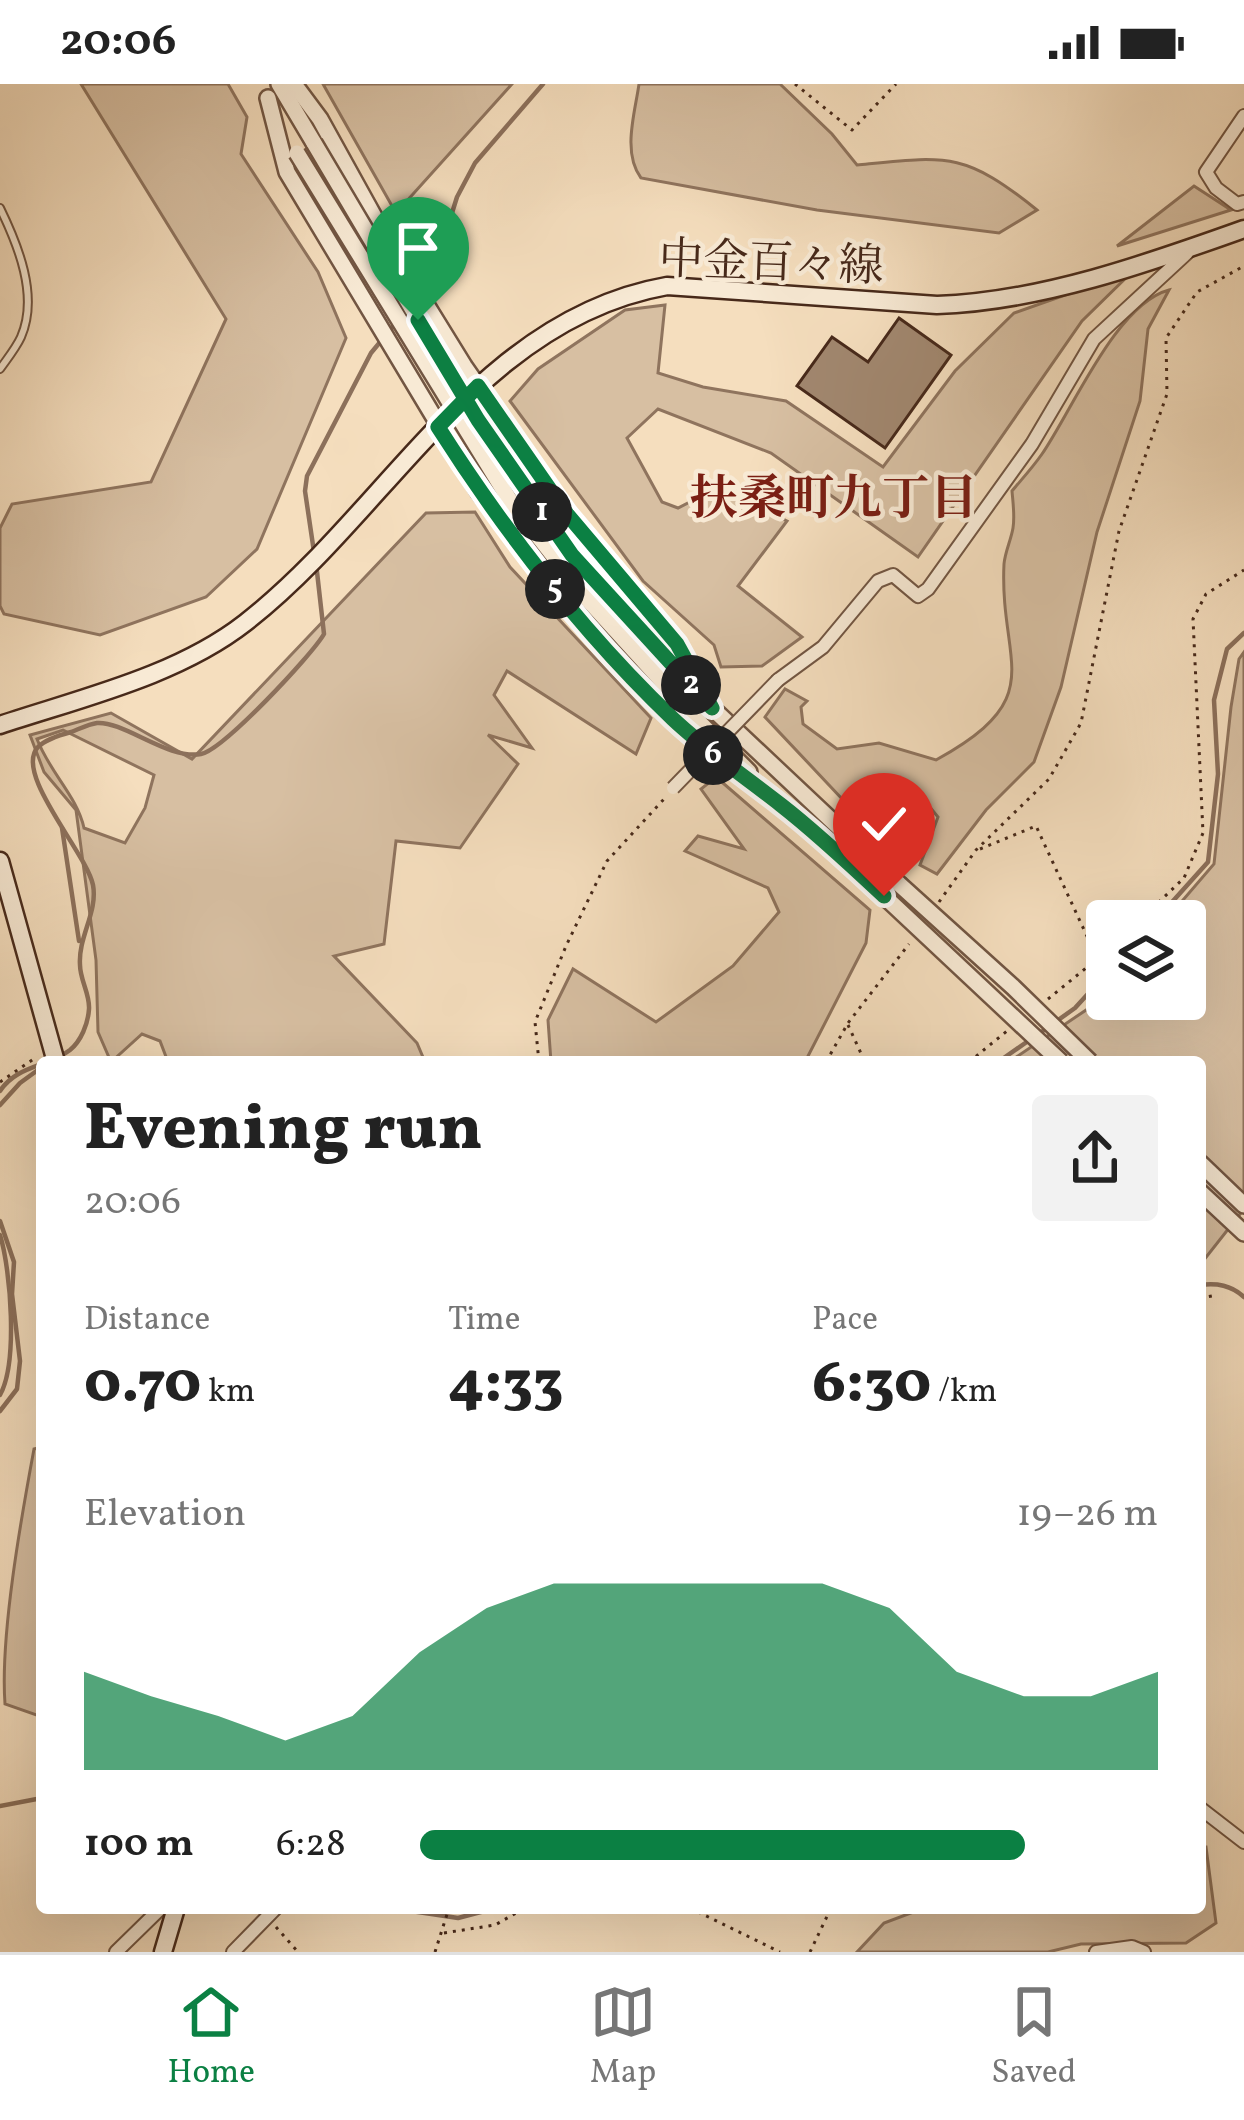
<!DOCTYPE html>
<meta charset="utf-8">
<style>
:root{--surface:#fff;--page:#f2f2f2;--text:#222;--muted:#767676;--line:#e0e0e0;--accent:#0b8043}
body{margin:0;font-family:Vollkorn,"Noto Serif JP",serif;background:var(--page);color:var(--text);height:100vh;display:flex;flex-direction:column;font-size:45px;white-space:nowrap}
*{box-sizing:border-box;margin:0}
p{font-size:39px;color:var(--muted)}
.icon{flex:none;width:66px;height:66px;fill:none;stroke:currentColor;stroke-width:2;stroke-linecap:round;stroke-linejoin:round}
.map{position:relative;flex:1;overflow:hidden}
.details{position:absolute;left:36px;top:972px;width:1170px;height:858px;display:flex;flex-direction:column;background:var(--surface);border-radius:12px;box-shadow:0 12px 48px #0002}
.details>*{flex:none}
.controls{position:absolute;left:1086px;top:816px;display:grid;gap:24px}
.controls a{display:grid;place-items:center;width:120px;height:120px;border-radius:12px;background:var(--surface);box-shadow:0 12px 48px #0002;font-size:60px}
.pin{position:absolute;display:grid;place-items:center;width:102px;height:102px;color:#fff;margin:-123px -51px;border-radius:50% 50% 50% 0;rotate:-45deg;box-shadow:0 0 12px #0007}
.pin .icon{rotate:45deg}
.km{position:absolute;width:60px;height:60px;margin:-30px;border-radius:50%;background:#222;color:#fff;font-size:33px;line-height:60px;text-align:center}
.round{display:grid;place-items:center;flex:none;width:126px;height:126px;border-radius:12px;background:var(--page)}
.summary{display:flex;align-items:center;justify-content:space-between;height:204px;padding:0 48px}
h1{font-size:66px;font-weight:800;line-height:90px}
.figures{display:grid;grid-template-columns:repeat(3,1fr);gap:18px;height:204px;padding:12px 48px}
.figures div{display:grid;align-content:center}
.figures b{font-size:60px;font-weight:800}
.figures small{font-size:33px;font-weight:400}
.figures p{font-size:33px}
.chart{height:336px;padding:24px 48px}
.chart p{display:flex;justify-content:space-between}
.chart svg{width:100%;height:216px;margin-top:12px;fill:var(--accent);opacity:.7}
ul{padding:0 48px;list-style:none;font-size:39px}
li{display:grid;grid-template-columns:192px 144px 1fr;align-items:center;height:90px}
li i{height:30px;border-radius:15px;background:var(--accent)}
.status{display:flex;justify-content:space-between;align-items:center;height:84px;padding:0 60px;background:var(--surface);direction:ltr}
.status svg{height:33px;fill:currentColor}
.tab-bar{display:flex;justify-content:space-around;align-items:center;height:168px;border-top:3px solid var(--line);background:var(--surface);font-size:33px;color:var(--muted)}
.tab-bar a{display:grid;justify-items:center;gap:6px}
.tab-bar .active{color:var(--accent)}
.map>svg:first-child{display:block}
.green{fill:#d7bfa2;stroke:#8f745e;stroke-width:3;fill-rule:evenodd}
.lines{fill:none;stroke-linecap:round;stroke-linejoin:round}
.stream{stroke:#8c705b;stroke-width:4.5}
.building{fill:#a1876f;stroke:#47291a;stroke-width:3}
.service-casing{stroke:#725643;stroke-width:10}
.minor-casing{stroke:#725643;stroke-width:16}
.tertiary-casing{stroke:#725643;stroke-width:20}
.secondary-casing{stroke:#47291a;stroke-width:21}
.path{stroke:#47291a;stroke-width:3;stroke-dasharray:3 6;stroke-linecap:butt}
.service{stroke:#f8ead5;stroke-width:6}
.minor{stroke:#f8ead5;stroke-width:12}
.tertiary{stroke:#f8ead5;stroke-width:15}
.secondary{stroke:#f8ead5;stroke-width:16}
.minor-bridge-casing{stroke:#725643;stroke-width:16;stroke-linecap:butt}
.tertiary-bridge-casing{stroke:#725643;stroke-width:20;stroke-linecap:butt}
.minor-bridge{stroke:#f8ead5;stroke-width:12}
.tertiary-bridge{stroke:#f8ead5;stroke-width:15}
.route-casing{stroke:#fff;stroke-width:24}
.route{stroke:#0b8043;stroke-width:15}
.labels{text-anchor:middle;stroke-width:9;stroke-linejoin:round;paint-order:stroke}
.street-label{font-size:45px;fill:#47291a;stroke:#f8ead5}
.neighbourhood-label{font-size:48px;font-weight:bold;fill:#7a1f14;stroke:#f8ead5}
</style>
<div class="status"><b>20:06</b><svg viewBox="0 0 49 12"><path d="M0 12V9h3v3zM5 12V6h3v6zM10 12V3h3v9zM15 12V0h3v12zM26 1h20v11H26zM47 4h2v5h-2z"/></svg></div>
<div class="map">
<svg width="1244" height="1868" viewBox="0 0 1244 1868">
<rect width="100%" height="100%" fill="#f5debe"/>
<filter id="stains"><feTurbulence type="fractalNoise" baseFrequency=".00167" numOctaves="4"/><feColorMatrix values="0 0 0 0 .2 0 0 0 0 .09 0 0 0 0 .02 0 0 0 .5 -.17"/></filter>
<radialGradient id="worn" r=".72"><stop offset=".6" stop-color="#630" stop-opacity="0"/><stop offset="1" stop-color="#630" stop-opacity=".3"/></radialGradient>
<g class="green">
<polygon points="81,0 228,0 247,33 241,70 318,188 346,254 257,465 206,513 100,551 4,530 0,522 0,444 12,420 151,398 226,235"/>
<polygon points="323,0 512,0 396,129"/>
<path d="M639,0H780L832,50L857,81C947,72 964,67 1037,126L999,149L817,126L641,94C622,68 635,29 639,0Z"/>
<polygon points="1194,102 1231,126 1117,162"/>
<polygon points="1133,187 1082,237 918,473 771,369 658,325 627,354 662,418 678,424 719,403 787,437 738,502 802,553 762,582 721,583 714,561 643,497 510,317 538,285 625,226 665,221 658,289 703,303 786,317 883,383 955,287 1014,229"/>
<path d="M1169,206L1148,245L1140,317L1097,448L1061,603L1034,678L986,726L937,790L920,781L938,733L920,711L860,734L765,633L785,605L807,617L801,623L803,640L837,665L879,659L936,676C1052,612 999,581 1004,480C1005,468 1011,456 1013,444C1015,432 1013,419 1012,407C1022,395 1033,383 1042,370C1073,325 1116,220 1169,206Z"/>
<path d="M475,428L510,483L651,634L636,670L507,587L494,611L532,664L488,651L518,680L460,764L396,757L384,860L334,872L417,959L425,978H168L160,957L142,950L111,978L98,948L96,876L76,726L44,688L30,651L111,629L192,675L426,429ZM63,646L154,691L145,724L125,759L84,744C77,712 50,689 37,655Z"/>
<polygon points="1244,568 1244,1125 1200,1181 1200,978 1009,978 1092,922 1107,905 1107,915 1185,915 1185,837 1165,837 1214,780 1231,623 1239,575"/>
<polygon points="716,693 870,826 866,859 805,978 551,978 548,936 573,885 656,938 733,882 779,828 768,804 685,767 698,752 744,765 701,705"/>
<path d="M42,1363V1633L5,1620C0,1552 21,1435 34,1365Z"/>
<polygon points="1200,1763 1206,1763 1216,1839 1186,1859 1081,1860 1048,1868 857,1868 884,1839 924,1824 1200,1824"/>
</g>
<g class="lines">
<g class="stream">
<polyline points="422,209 431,196 457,113 475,79 543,0"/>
<polyline points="314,468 305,407 307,392 371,269 395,240"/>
<polyline points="62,744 79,857"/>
<polyline points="1155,837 1208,778 1218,690 1214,616 1227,565 1244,549"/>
<polyline points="1040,949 1075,924 1107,889"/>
<polyline points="998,978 1031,955"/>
<path d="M0,1007C17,981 48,983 70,966C81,957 88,940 89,925C90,910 80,896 80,881C78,853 98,828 93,801C86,768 13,689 38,663C46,655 60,651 71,648C79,645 89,640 97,639C124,637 168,676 201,670C223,666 312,571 324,550L316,479"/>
<polyline points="0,1021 20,999 42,983"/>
<polyline points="0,1137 14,1178 12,1210 20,1277 17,1305 0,1327"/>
<path d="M0,1151C11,1187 18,1279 0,1311"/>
<path d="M1200,1201C1217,1199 1231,1201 1244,1213"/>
<polyline points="0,1722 42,1714"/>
<polyline points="391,1824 458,1834 496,1824"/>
</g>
</g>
<polygon class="building" points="899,234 951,271 885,364 797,302 832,253 868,278"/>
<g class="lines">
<g class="service-casing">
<path id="service" d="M0,124C18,161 39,212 21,253C16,264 7,275 0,285"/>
</g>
<g class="minor-casing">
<g id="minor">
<polyline points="1244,32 1206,88 1216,104 1237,120 1244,118"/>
<polyline points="778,596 823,563 878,497 893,491 918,512 928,505 1032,360 1094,255 1187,169"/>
<polyline points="1200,1724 1244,1758"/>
<polyline points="116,1868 161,1824"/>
<polyline points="233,1868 276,1824"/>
<polyline points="1096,1868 1132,1863 1144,1868"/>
</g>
</g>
<g class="tertiary-casing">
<g id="tertiary">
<polyline points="279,0 314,59"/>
<polyline points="294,0 320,35 393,167 464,282 567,430 677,560 712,624"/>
<polyline points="268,14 287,88 479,408 541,489 672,634 724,680 781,720"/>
<polyline points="665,572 712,624 899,800"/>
<polyline points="699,638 749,688"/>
<polyline points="774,714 884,812"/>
<polyline points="1200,1079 1244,1121"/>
<polyline points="1200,1108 1244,1149"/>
</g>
</g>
<g class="secondary-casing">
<g id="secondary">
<path d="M0,641C81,614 177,592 245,539C386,430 478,235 667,202L937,221C1039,218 1149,179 1244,145"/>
<polyline points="0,777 56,978"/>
<polyline points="163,1868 176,1824"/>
</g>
</g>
<g class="path">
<polyline points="795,0 852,46 896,0"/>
<polyline points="980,765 1036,742 1098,876"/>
<polyline points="939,818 976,766 1049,695 1081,639 1119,447 1167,310 1166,254 1197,208 1244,182"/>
<polyline points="1139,837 1184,794 1203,749 1193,535 1206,510 1244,486"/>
<polyline points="1048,915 1107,867"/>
<polyline points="848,941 865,978"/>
<polyline points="539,978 535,938 566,862 607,777 664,715"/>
<polyline points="826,978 848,939 909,860"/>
<polyline points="969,978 1007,947"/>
<polyline points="0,998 35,974"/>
<polyline points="1200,1214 1217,1211"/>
<polyline points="690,1824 780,1868"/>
<polyline points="276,1843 298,1868"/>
<polyline points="444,1849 495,1841 525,1824"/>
<polyline points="435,1868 449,1824"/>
<polyline points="810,1868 831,1824"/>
</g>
<use href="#service" class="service"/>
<use href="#minor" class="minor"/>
<use href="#tertiary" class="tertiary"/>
<use href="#secondary" class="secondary"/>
<g class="minor-bridge-casing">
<polyline id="minor-bridge" points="673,704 778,596"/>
</g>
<g class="tertiary-bridge-casing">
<g id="tertiary-bridge">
<polyline points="314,59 478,336 572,471 665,572"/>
<polyline points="297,69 509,415 589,517 699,638"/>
<polyline points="899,800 1013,903 1090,978"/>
<polyline points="884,812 1061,978"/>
</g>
</g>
<use href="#minor-bridge" class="minor-bridge"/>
<use href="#tertiary-bridge" class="tertiary-bridge"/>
</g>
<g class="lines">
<g class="route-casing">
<path id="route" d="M418,236L478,336L572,471L712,624L677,560L567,430L478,302L438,343C505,448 583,549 673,635C707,667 744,692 781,721C817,749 851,781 884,812"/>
</g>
<use href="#route" class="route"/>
</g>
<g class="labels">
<g class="street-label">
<text transform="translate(771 177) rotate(2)" y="16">中金百々線</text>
</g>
<g class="neighbourhood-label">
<text x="834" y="430">扶桑町九丁目</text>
</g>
</g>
<rect width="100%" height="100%" filter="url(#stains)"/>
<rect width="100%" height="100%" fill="url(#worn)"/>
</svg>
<div class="controls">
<a><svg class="icon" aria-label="layers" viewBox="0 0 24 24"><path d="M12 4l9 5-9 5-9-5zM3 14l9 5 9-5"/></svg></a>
</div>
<div class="pin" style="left:418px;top:236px;background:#1e9e55"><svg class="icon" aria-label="arrive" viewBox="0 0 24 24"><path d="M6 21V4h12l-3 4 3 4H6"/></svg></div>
<div class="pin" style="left:884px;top:812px;background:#d93025"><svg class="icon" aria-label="check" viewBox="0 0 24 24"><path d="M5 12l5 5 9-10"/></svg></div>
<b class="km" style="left:542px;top:428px">1</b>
<b class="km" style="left:691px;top:601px">2</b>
<b class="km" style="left:555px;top:505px">5</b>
<b class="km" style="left:713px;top:671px">6</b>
<section class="details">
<div class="summary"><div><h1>Evening run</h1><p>20:06</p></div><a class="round"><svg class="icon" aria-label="share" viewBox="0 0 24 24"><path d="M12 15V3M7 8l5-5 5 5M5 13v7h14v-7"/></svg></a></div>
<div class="figures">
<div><p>Distance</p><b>0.70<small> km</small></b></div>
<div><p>Time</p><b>4:33</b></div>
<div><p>Pace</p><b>6:30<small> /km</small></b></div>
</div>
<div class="chart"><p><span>Elevation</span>19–26 m</p>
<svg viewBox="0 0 160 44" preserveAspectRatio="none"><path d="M0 44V24L10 29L20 33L30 38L40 33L50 20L60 11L70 6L80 6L90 6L100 6L110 6L120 11L130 24L140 29L150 29L160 24V44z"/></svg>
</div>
<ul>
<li><b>100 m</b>6:28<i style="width:82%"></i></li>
</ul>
</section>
</div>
<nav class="tab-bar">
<a class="active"><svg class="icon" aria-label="home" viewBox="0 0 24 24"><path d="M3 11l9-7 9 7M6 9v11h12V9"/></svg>Home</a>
<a><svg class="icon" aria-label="map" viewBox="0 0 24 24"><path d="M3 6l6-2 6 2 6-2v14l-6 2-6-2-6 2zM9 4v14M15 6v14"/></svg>Map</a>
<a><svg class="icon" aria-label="saved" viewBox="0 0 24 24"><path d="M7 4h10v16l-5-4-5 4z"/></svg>Saved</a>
</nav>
